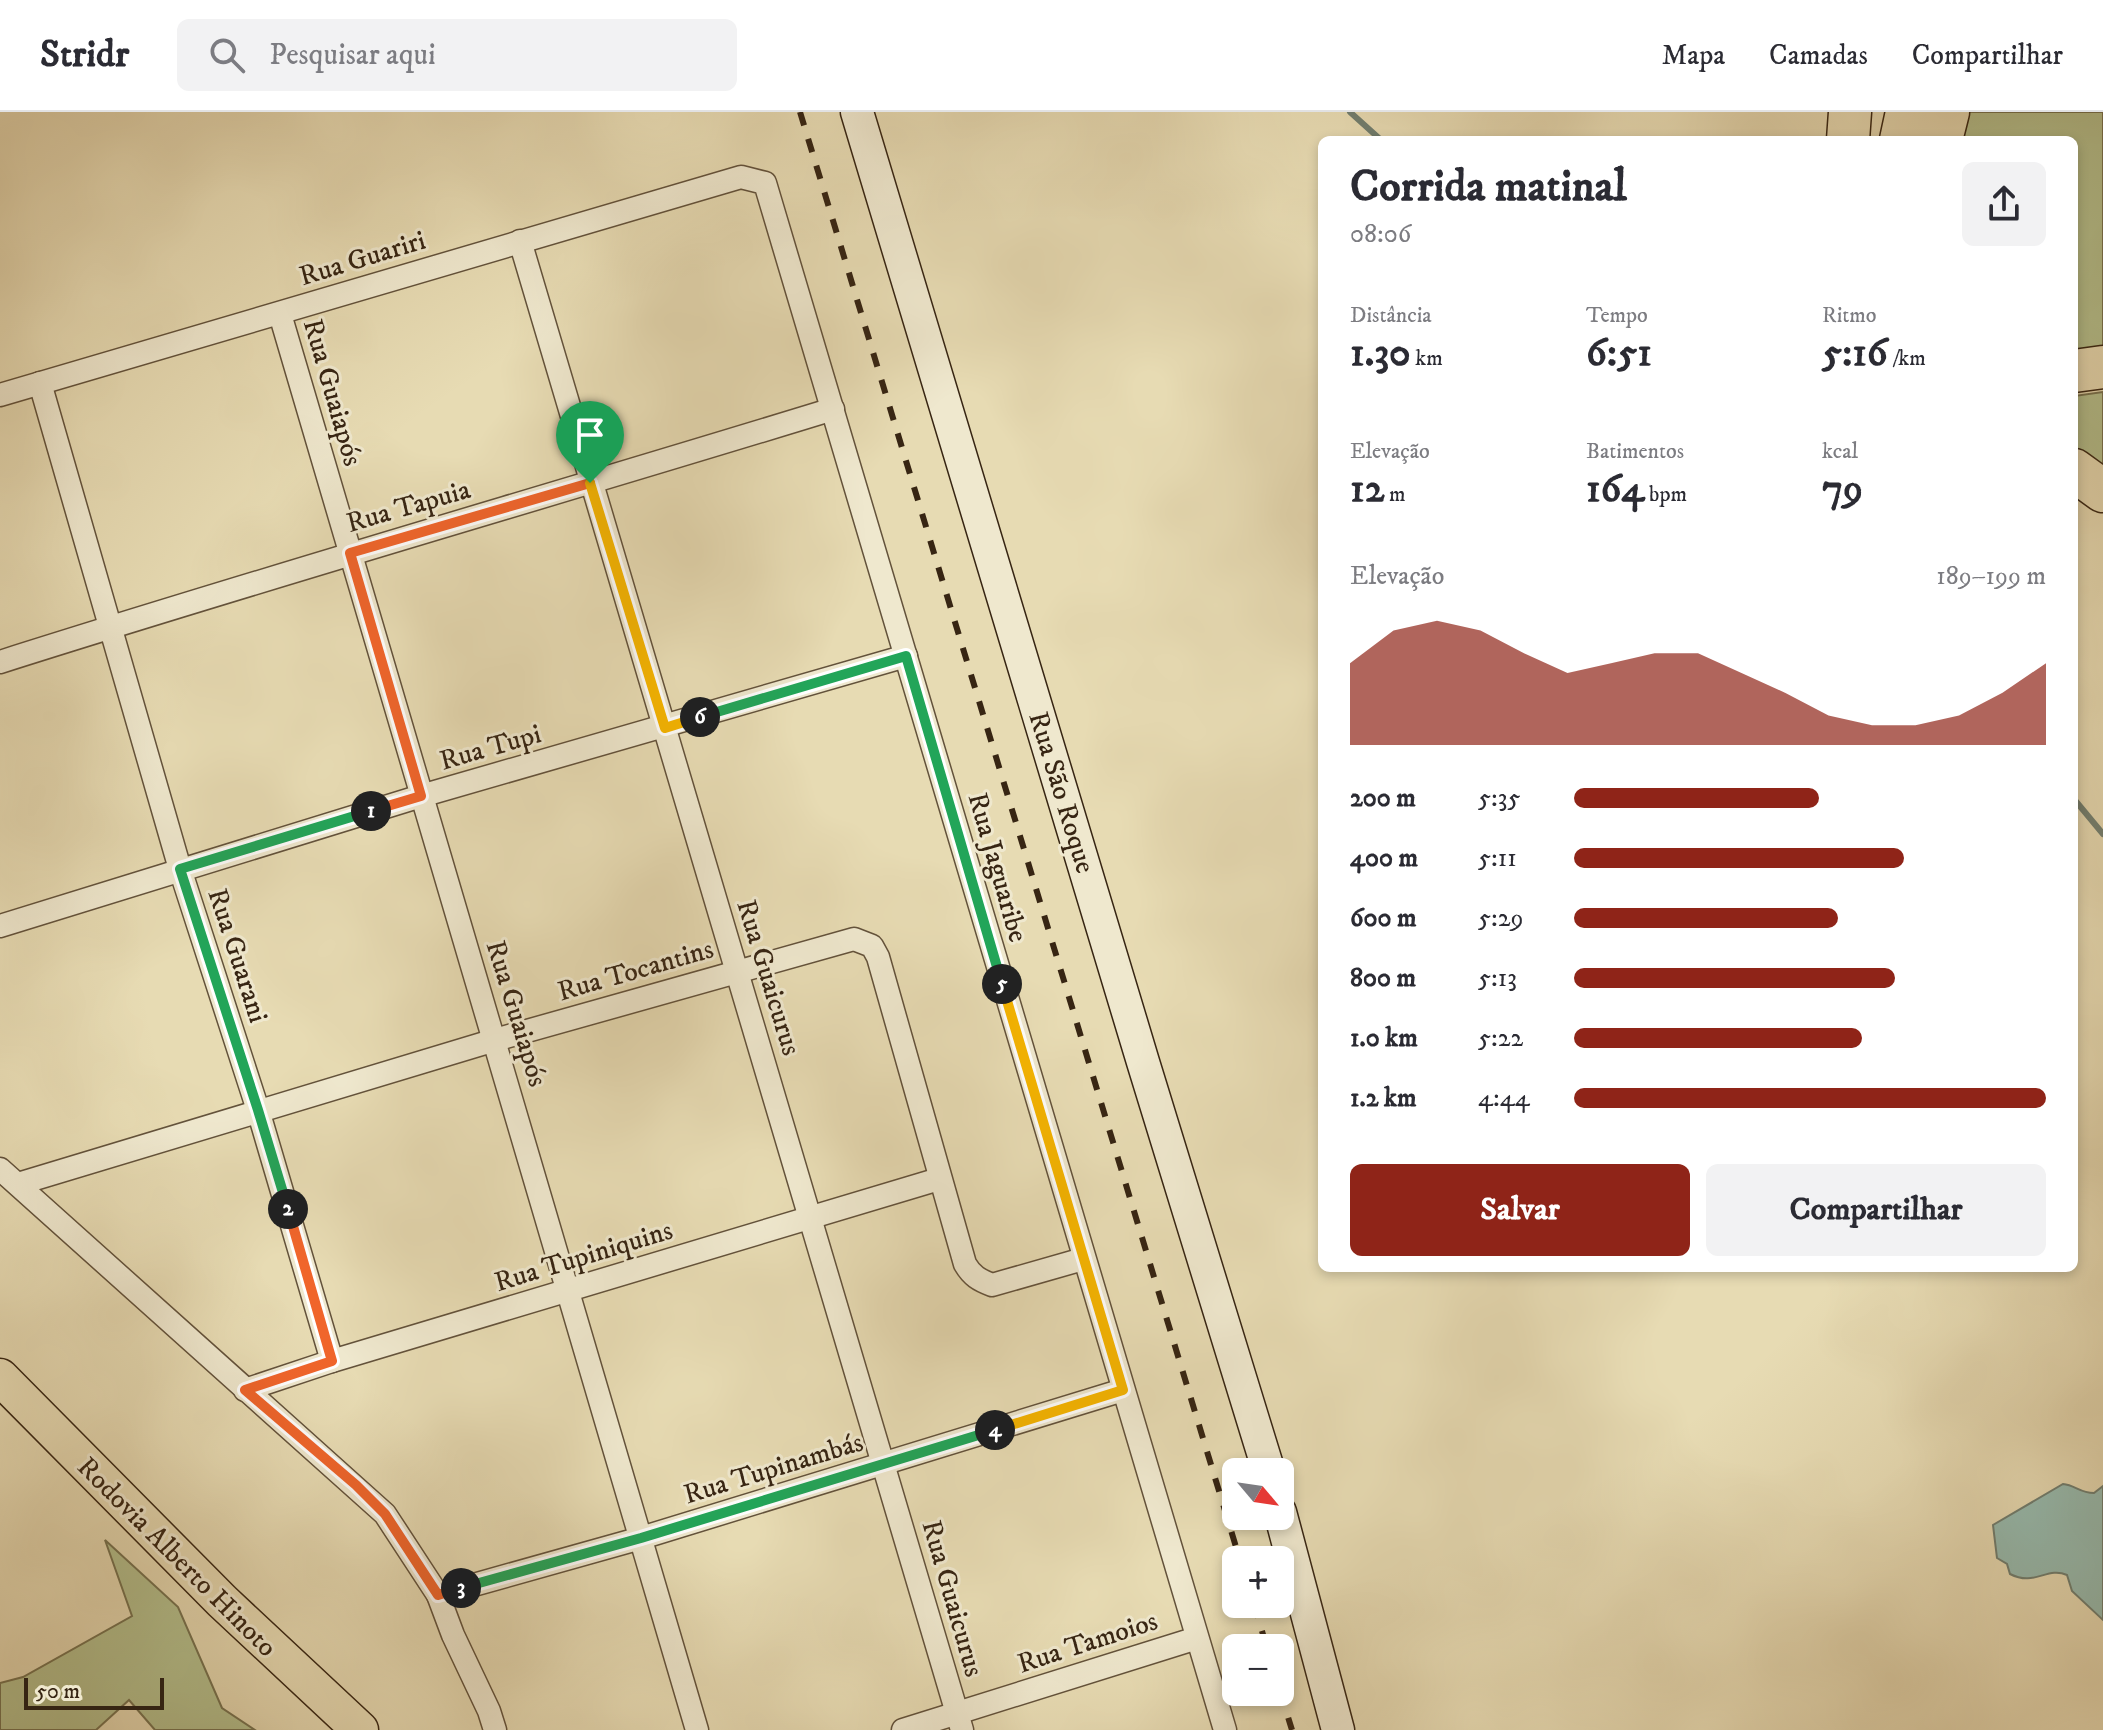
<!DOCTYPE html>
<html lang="pt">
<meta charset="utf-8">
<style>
:root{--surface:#fff;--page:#f2f2f3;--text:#2b2b33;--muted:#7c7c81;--line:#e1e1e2;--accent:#8f2418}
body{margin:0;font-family:"IM FELL DW Pica",serif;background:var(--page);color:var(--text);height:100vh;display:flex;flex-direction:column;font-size:30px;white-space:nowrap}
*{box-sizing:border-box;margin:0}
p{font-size:26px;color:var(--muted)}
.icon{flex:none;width:44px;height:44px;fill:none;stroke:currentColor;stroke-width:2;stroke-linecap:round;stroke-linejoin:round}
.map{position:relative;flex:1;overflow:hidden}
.side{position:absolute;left:1318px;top:24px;width:760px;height:1136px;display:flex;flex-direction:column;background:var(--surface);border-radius:12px;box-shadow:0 4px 12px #0003}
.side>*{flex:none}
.needle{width:52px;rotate:119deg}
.tools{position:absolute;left:1222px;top:1346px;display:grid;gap:16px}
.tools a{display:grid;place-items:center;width:72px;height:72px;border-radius:12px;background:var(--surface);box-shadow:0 4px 12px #0003;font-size:40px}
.scale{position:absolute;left:24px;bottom:20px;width:140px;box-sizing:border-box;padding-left:8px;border:4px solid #372513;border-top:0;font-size:22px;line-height:28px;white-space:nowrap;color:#372513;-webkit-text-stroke:6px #efe8ce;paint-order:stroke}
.pin{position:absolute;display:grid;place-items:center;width:68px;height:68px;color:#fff;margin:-82px -34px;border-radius:50% 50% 50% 0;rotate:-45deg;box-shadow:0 0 8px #0007}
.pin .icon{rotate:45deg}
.km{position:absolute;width:40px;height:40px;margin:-20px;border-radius:50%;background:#222;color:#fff;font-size:22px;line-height:40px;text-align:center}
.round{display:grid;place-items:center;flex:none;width:84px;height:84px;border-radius:12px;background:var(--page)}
.head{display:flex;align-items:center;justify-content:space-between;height:136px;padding:0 32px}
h1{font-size:44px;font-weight:700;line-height:60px}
.metrics{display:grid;grid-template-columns:repeat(3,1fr);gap:12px;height:136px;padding:8px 32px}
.metrics div{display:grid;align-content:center}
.metrics b{font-size:40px;font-weight:700}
.metrics small{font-size:22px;font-weight:400}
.metrics p{font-size:22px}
.chart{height:224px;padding:16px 32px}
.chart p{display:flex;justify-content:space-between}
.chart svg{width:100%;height:144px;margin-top:8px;fill:var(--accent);opacity:.7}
.action{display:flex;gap:16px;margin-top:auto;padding:16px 32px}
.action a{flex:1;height:92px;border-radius:12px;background:var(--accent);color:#fff;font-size:32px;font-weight:700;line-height:92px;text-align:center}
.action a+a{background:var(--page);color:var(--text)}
ul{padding:0 32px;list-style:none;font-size:26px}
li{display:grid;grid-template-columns:128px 96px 1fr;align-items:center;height:60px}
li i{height:20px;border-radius:10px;background:var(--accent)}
header{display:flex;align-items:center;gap:48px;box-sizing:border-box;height:112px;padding:0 40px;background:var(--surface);border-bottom:2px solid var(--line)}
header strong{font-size:38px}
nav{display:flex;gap:44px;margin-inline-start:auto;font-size:28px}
.search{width:560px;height:72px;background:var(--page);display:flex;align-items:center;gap:20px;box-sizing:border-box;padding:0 28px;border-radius:12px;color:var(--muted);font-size:30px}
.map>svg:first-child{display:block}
.green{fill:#b4c08e;stroke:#767250;stroke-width:2}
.water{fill:#97bbaf;stroke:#717f71;stroke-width:2}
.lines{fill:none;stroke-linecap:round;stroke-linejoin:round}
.stream{stroke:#717f71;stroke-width:6}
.street-casing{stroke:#63523b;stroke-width:25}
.secondary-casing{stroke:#372513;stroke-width:35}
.primary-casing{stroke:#372513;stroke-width:39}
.highway-casing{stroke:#372513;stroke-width:45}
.street{stroke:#efe8ce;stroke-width:22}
.secondary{stroke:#efe8ce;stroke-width:32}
.primary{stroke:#e7dbb3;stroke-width:36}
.highway{stroke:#e7dbb3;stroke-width:42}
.rail{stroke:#372513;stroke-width:6;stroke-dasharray:14 14;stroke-linecap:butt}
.split-1-casing{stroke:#fff;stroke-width:16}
.split-2-casing{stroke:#fff;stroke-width:16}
.split-3-casing{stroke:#fff;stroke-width:16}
.split-4-casing{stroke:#fff;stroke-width:16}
.split-5-casing{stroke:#fff;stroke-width:16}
.split-6-casing{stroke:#fff;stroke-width:16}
.split-7-casing{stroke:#fff;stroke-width:16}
.split-1{stroke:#f0652b;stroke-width:10}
.split-2{stroke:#22a559;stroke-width:10}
.split-3{stroke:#f0652b;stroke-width:10}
.split-4{stroke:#22a559;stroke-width:10}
.split-5{stroke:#f5b400;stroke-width:10}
.split-6{stroke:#22a559;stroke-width:10}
.split-7{stroke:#f5b400;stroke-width:10}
.labels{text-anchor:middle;stroke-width:6;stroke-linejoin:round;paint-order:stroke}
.street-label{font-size:28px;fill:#372513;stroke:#efe8ce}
</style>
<header>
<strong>Stridr</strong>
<div class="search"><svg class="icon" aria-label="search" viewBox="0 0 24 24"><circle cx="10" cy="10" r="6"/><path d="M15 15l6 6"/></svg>Pesquisar aqui</div>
<nav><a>Mapa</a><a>Camadas</a><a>Compartilhar</a></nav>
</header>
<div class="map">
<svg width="2103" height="1618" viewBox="0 0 2103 1618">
<rect width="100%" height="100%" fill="#e7dbb3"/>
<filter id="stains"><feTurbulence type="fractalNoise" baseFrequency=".0025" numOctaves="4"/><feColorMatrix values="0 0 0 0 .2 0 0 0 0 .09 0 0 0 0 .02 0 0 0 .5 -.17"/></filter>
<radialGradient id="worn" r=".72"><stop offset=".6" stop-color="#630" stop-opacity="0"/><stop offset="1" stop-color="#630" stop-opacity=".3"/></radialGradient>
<g class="green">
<polygon points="1960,0 2103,0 2103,235 2074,240 2074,28 1954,28"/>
<polygon points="2103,280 2103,366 2074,349 2074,284"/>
<polygon points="105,1428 178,1495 222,1596 255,1618 155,1618 129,1588 96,1618 0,1618 0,1571 23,1565 132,1504"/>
</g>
<path class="water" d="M2063,1372C2075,1373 2080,1381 2094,1381L2103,1374V1508L2072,1479L2067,1463C2047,1454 2035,1475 2010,1462L2007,1452L1997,1446L1993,1413Z"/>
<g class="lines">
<g class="stream">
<polyline points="1350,0 1381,28"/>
<polyline points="2074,687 2103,722"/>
</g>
<g class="street-casing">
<g id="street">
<polyline points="520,129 962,1618"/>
<polyline points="280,202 697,1618"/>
<polyline points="40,271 180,757 258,998 332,1249"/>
<polyline points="0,283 741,65 765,71 1225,1618"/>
<path d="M0,550C277,462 556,382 833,297"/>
<polyline points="0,814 421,684 906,544"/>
<polyline points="0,1057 385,1402 438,1483 453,1523 489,1599 495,1618"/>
<path d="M18,1072L495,928L854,827L872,834L878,845L965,1152C972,1164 979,1168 992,1173L1083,1147"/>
<polyline points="245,1278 332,1249 939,1067"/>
<polyline points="438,1483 641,1426 1123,1278"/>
<polyline points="903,1618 1197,1526"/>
</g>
</g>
<g class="secondary-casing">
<g id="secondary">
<polyline points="857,0 1143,950 1269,1360"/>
<polyline points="1280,1400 1338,1618"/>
</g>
</g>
<g class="primary-casing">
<polyline id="primary" points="0,1265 222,1489 360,1618"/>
</g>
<g class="highway-casing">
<g id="highway">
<polyline points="1848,28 1850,0"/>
<polyline points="1901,28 1907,0"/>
<polyline points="1941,28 1948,0"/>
<polyline points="2074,259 2103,255"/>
<polyline points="2074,358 2103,379"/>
</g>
</g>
<use href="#street" class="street"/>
<use href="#secondary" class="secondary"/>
<use href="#primary" class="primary"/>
<use href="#highway" class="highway"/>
<g class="rail">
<polyline points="800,0 1240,1448"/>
<polyline points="1254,1492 1267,1536"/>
<polyline points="1280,1579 1292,1618"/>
</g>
</g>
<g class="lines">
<g class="split-1-casing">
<polyline id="split-1" points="371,699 421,684 350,441 590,371"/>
</g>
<g class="split-2-casing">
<polyline id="split-2" points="288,1097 258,998 180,757 371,699"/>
</g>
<g class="split-3-casing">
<polyline id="split-3" points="288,1097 332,1249 245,1278 356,1373 385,1402 438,1483 461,1476"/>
</g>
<g class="split-4-casing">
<polyline id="split-4" points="461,1476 641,1426 995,1318"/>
</g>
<g class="split-5-casing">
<polyline id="split-5" points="995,1318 1123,1278 1002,872"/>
</g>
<g class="split-6-casing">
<polyline id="split-6" points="700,605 906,544 1002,872"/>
</g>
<g class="split-7-casing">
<polyline id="split-7" points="590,371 665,616 700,605"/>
</g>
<use href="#split-1" class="split-1"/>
<use href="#split-2" class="split-2"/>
<use href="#split-3" class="split-3"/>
<use href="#split-4" class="split-4"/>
<use href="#split-5" class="split-5"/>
<use href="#split-6" class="split-6"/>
<use href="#split-7" class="split-7"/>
</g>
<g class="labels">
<g class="street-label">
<text transform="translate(362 145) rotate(-17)" y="10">Rua Guariri</text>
<text transform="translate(334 280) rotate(74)" y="10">Rua Guaiapós</text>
<text transform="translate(408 393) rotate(-16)" y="10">Rua Tapuia</text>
<text transform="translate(490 634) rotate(-16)" y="10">Rua Tupi</text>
<text transform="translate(1063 680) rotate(73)" y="10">Rua São Roque</text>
<text transform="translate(999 755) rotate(74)" y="10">Rua Jaguaribe</text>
<text transform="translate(239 843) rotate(72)" y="10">Rua Guarani</text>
<text transform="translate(635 857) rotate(-16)" y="10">Rua Tocantins</text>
<text transform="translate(770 865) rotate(73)" y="10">Rua Guaicurus</text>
<text transform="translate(518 901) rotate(73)" y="10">Rua Guaiapós</text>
<text transform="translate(583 1143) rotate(-17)" y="10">Rua Tupiniquins</text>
<text transform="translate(773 1355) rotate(-17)" y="10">Rua Tupinambás</text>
<text transform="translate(178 1444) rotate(45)" y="10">Rodovia Alberto Hinoto</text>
<text transform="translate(954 1486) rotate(74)" y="10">Rua Guaicurus</text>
<text transform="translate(1087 1529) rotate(-18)" y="10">Rua Tamoios</text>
</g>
</g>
<rect width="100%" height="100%" filter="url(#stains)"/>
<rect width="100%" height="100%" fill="url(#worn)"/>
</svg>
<div class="tools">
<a><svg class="needle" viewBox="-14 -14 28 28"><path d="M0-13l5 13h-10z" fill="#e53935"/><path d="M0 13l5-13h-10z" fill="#7c7c81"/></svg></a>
<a>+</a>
<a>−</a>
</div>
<div class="scale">50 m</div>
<div class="pin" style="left:590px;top:371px;background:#1e9e55"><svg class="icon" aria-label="arrive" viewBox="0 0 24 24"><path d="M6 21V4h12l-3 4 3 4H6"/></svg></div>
<b class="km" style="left:371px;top:699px">1</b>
<b class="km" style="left:288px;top:1097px">2</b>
<b class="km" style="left:461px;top:1476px">3</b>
<b class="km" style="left:995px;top:1318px">4</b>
<b class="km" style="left:1002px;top:872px">5</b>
<b class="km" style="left:700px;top:605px">6</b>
<section class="side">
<div class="head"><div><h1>Corrida matinal</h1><p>08:06</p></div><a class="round"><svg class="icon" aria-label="share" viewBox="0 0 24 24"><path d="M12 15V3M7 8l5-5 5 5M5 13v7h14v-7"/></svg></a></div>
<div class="metrics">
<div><p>Distância</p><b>1.30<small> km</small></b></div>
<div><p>Tempo</p><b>6:51</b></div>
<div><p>Ritmo</p><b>5:16<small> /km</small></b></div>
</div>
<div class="metrics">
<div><p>Elevação</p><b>12<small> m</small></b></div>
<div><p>Batimentos</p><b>164<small> bpm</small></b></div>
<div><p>kcal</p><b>79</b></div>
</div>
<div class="chart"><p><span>Elevação</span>189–199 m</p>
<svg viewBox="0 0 160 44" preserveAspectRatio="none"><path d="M0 44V19L10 9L20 6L30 9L40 16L50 22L60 19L70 16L80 16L90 22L100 28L110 35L120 38L130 38L140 35L150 28L160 19V44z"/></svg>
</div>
<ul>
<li><b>200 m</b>5:35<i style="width:52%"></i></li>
<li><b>400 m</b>5:11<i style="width:70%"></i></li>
<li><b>600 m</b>5:29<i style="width:56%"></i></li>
<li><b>800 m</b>5:13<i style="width:68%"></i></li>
<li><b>1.0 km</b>5:22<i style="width:61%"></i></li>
<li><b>1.2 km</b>4:44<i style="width:100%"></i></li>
</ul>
<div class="action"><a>Salvar</a><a>Compartilhar</a></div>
</section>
</div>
